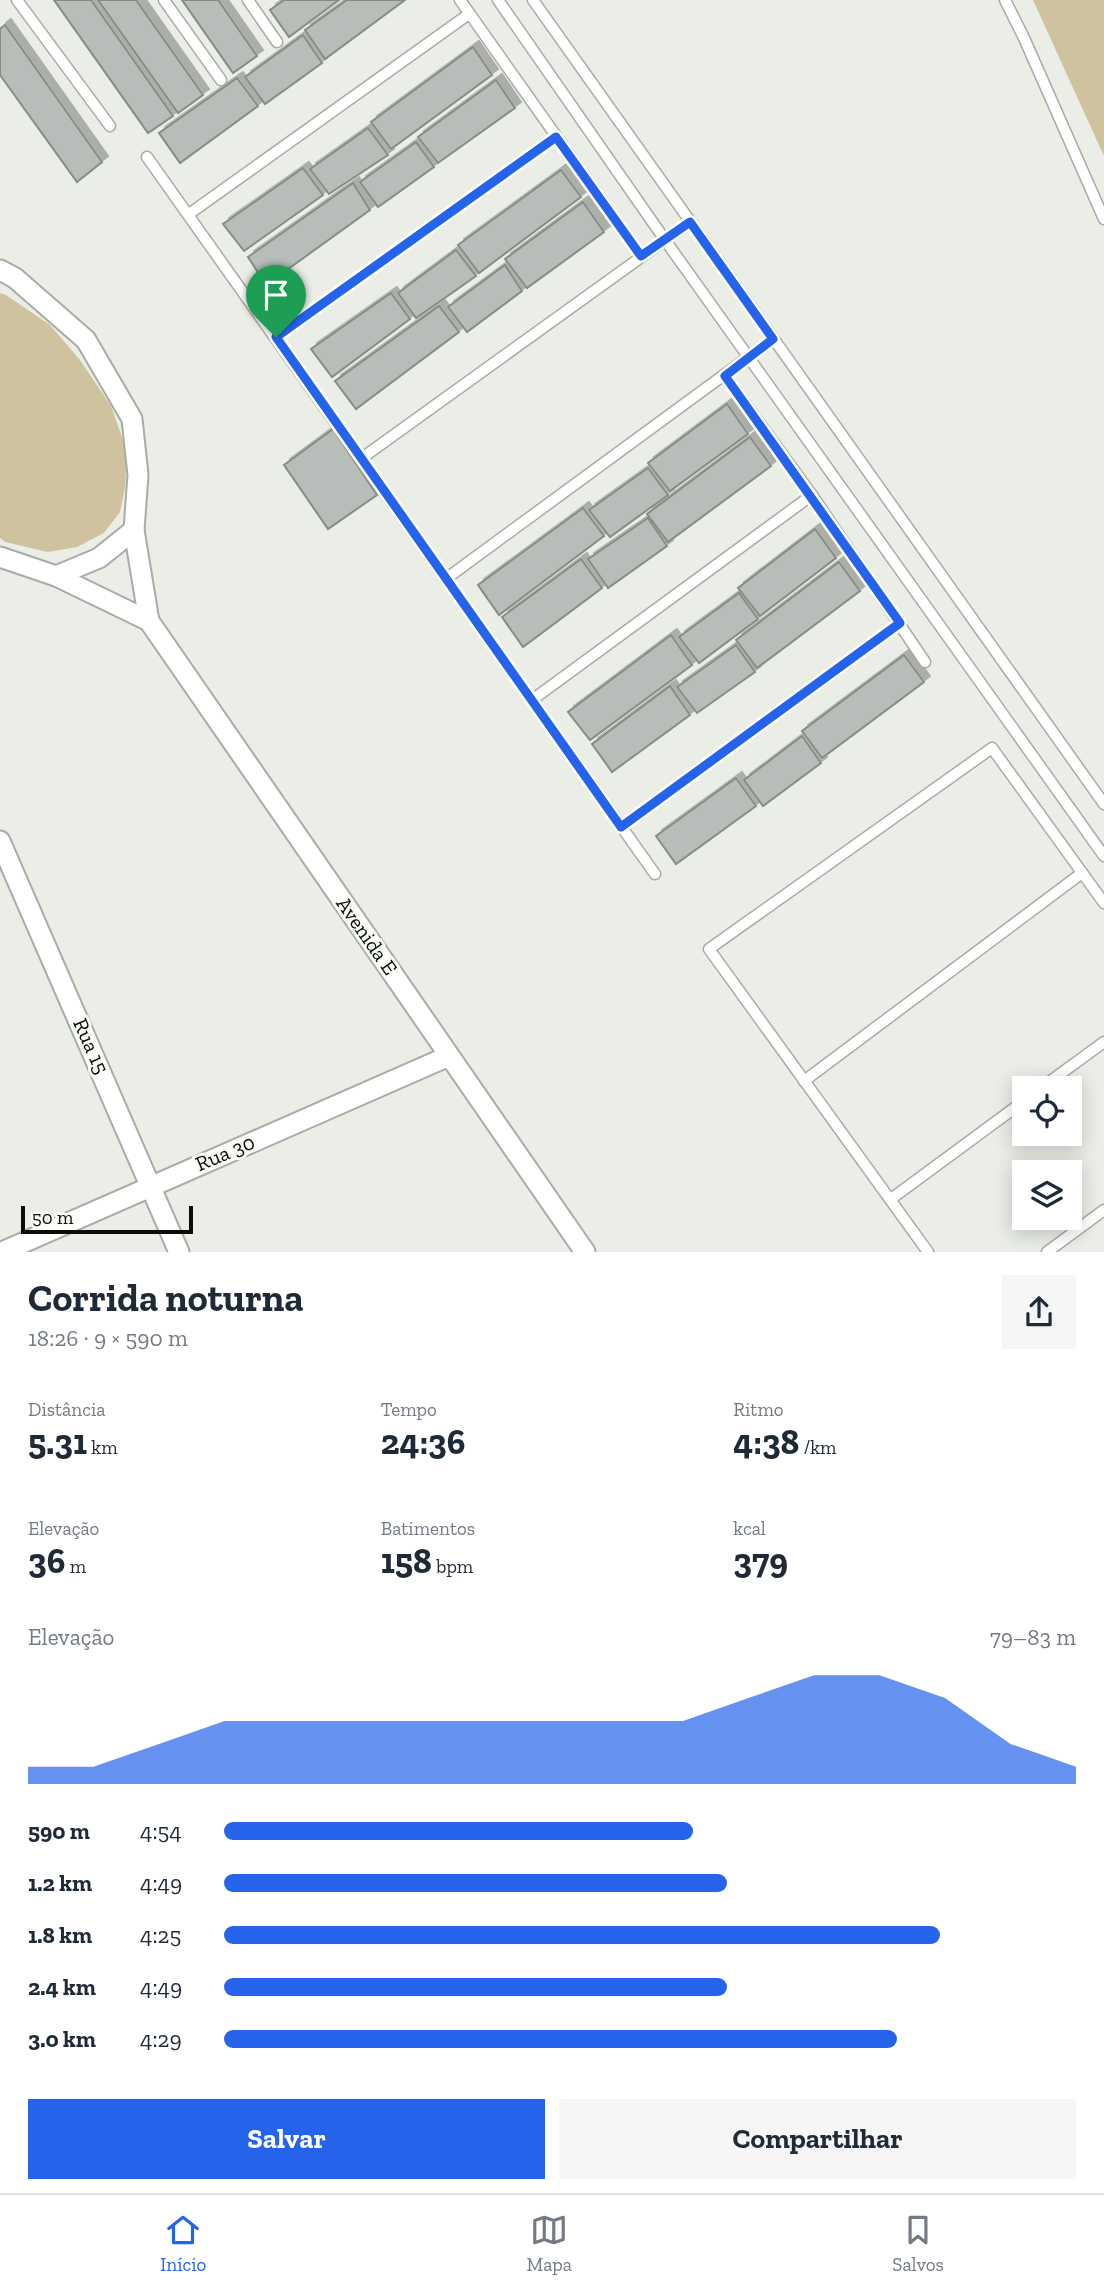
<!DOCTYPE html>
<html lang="pt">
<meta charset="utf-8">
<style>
:root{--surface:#fff;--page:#f6f6f7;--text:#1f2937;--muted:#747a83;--line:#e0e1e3;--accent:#2563eb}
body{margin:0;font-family:"Zilla Slab",serif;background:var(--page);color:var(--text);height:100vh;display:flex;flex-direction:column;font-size:26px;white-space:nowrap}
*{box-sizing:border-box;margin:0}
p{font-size:23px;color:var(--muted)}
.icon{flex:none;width:38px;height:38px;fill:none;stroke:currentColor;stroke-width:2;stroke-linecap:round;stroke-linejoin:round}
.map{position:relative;height:1252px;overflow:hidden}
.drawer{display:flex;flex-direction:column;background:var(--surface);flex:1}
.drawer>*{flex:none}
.tools{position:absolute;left:1012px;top:1076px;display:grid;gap:14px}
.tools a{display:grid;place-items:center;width:70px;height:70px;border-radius:0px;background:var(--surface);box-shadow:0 4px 18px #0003;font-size:35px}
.scale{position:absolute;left:21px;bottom:18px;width:172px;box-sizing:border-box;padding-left:7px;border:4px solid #0a0c0a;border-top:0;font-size:19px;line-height:24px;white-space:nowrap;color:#0a0c0a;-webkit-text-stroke:5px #f8fcf5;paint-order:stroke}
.pin{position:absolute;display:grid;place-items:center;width:60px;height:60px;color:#fff;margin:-72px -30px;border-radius:50% 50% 50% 0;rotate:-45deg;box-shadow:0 0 7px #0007}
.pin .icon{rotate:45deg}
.round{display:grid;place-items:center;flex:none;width:74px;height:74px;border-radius:0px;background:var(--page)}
.overview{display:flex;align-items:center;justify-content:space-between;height:119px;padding:0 28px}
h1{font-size:38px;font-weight:700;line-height:52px}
.stats{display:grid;grid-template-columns:repeat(3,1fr);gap:10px;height:119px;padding:7px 28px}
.stats div{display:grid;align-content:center}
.stats b{font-size:35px;font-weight:700}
.stats small{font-size:19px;font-weight:400}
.stats p{font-size:19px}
.chart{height:196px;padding:14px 28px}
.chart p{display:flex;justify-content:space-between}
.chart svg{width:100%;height:126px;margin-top:7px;fill:var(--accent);opacity:.7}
.cta{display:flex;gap:14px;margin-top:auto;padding:14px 28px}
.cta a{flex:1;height:80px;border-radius:0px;background:var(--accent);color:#fff;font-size:28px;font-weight:700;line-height:80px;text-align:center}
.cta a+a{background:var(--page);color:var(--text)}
ul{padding:0 28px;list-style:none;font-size:23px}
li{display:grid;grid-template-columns:112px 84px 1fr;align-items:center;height:52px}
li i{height:18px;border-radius:9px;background:var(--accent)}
.dock{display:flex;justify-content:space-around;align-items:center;height:98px;border-top:2px solid var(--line);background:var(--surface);font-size:19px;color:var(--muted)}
.dock a{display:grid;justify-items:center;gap:4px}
.dock .selected{color:var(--accent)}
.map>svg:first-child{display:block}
.green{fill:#cfc39f}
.building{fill:#b7bdb8;stroke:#878c87;stroke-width:2;filter:url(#shadow)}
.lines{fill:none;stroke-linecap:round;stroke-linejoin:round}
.service-casing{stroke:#a9aca6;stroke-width:13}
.minor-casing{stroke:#a9aca6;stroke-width:23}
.service{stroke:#fff;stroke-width:10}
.minor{stroke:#fff;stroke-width:19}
.route-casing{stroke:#fff;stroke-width:14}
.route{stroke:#2563eb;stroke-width:9}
.labels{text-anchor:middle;stroke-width:6;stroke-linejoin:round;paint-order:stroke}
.street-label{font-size:21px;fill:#0a0c0a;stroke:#f8fcf5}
</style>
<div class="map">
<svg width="1104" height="1252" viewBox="0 0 1104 1252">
<defs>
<filter id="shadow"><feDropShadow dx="6" dy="-6" stdDeviation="0" flood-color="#0004"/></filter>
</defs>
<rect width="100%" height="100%" fill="#eaeee7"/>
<g class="green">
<polygon points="1033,0 1104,0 1104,156"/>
<polygon points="0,293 6,295 50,325 80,360 111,406 127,451 125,488 120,512 104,533 77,547 48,552 5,542 0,538"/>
</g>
<g class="building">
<polygon points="54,0 91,0 173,116 148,133"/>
<polygon points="98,0 136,0 203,95 178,113"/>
<polygon points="182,0 218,0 257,56 233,73"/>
<polygon points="284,0 339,0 289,37 270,10"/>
<polygon points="347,0 405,0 325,59 305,30"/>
<polygon points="5,25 102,162 77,182 0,75 0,29"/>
<polygon points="303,35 322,63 265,104 245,77"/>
<polygon points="473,47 492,75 391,149 371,122"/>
<polygon points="237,78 258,106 180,163 159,133"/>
<polygon points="496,80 515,108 438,163 418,137"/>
<polygon points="368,128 388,155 329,194 310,169"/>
<polygon points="416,142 434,167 378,207 360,182"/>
<polygon points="303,168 323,195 244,251 223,224"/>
<polygon points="561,170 581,197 479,273 458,245"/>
<polygon points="353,183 370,210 266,285 248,257"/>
<polygon points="583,202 604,232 527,288 505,259"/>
<polygon points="456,250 476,276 416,318 398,293"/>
<polygon points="505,265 522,291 467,332 448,307"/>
<polygon points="391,293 410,319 332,377 311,349"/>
<polygon points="439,306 459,332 356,409 335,381"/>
<polygon points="727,404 748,434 670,491 648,463"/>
<polygon points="333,429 377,495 328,529 284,465"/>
<polygon points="750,437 771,466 668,542 647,514"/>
<polygon points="648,468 668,495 610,537 589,510"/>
<polygon points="583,508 604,536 499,615 478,585"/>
<polygon points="648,518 667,546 608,588 588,559"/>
<polygon points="815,529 836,558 760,616 738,588"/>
<polygon points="581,559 602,588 523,647 502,617"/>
<polygon points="839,562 860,591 757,668 736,640"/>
<polygon points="739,593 758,619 699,663 679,637"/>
<polygon points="671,635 692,665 590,740 568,712"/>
<polygon points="736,645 755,672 697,713 677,687"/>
<polygon points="904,655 924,682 822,758 802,731"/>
<polygon points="670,686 690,715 612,772 592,744"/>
<polygon points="802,736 821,763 763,806 744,780"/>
<polygon points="736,778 756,806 676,864 656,836"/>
</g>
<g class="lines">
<g class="service-casing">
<g id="service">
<polyline points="17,0 110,126"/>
<polyline points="164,0 221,80"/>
<polyline points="248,0 277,42"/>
<polyline points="460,0 641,256"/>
<polyline points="498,0 665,240 1104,856"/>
<polyline points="533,0 1104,804"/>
<polyline points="1005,0 1024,38 1104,219"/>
<polyline points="147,157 655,874"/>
<polyline points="189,214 469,14"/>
<polyline points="276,337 556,137"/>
<polyline points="725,376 812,495 925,662"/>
<polyline points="362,458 690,222"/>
<polyline points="447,578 773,339"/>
<polyline points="532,700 812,495"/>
<polyline points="621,827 900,623"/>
<polyline points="804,1081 1082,873"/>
<polyline points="1041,1088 1104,1042"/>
<polyline points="891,1199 1024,1101"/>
<polyline points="928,1252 709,949 992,748 1104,903"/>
<polyline points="1047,1252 1104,1210"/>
</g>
</g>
<g class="minor-casing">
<g id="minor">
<polyline points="0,270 15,278 86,340 132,419 138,475 134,530 149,621 585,1252"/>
<polyline points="0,557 56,576 149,621"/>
<polyline points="56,576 99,558 134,530"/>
<polyline points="0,841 179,1252"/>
<polyline points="2,1252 449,1056"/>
</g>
</g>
<use href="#service" class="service"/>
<use href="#minor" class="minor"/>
</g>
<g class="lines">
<g class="route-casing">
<polygon id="route" points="556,137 641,256 690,222 773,339 725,376 900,623 621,827 276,337"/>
</g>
<use href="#route" class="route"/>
</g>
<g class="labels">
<g class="street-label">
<text transform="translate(367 936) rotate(55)" y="7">Avenida E</text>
<text transform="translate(91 1046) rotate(66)" y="7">Rua 15</text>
<text transform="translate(225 1153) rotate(-23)" y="7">Rua 30</text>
</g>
</g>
</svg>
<div class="tools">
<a><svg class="icon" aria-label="locate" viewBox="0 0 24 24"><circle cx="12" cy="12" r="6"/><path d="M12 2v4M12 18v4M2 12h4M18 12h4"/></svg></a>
<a><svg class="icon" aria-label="layers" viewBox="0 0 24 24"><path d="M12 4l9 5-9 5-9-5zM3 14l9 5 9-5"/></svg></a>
</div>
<div class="scale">50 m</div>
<div class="pin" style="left:276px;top:337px;background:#1e9e55"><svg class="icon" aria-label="arrive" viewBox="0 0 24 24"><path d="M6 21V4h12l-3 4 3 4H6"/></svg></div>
</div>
<section class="drawer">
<div class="overview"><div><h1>Corrida noturna</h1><p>18:26 · 9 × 590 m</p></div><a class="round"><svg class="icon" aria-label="share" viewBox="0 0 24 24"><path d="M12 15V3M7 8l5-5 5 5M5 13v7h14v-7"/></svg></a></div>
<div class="stats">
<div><p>Distância</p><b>5.31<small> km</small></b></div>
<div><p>Tempo</p><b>24:36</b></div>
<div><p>Ritmo</p><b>4:38<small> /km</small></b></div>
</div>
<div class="stats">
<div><p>Elevação</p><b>36<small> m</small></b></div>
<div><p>Batimentos</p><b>158<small> bpm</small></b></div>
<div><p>kcal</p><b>379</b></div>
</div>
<div class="chart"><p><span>Elevação</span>79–83 m</p>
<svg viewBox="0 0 160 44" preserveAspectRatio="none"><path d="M0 44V38L10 38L20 30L30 22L40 22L50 22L60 22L70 22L80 22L90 22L100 22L110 14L120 6L130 6L140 14L150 30L160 38V44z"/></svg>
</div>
<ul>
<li><b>590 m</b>4:54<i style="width:55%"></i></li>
<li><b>1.2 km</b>4:49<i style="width:59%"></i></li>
<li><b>1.8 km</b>4:25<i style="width:84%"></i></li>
<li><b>2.4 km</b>4:49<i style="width:59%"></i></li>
<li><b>3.0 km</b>4:29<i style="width:79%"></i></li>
</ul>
<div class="cta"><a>Salvar</a><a>Compartilhar</a></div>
</section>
<nav class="dock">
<a class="selected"><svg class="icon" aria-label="home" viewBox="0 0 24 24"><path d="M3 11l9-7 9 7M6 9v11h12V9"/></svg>Início</a>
<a><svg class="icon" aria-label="map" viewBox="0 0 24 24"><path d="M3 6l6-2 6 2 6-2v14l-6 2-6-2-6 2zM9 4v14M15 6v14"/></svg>Mapa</a>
<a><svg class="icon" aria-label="saved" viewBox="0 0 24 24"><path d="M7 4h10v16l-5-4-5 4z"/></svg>Salvos</a>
</nav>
